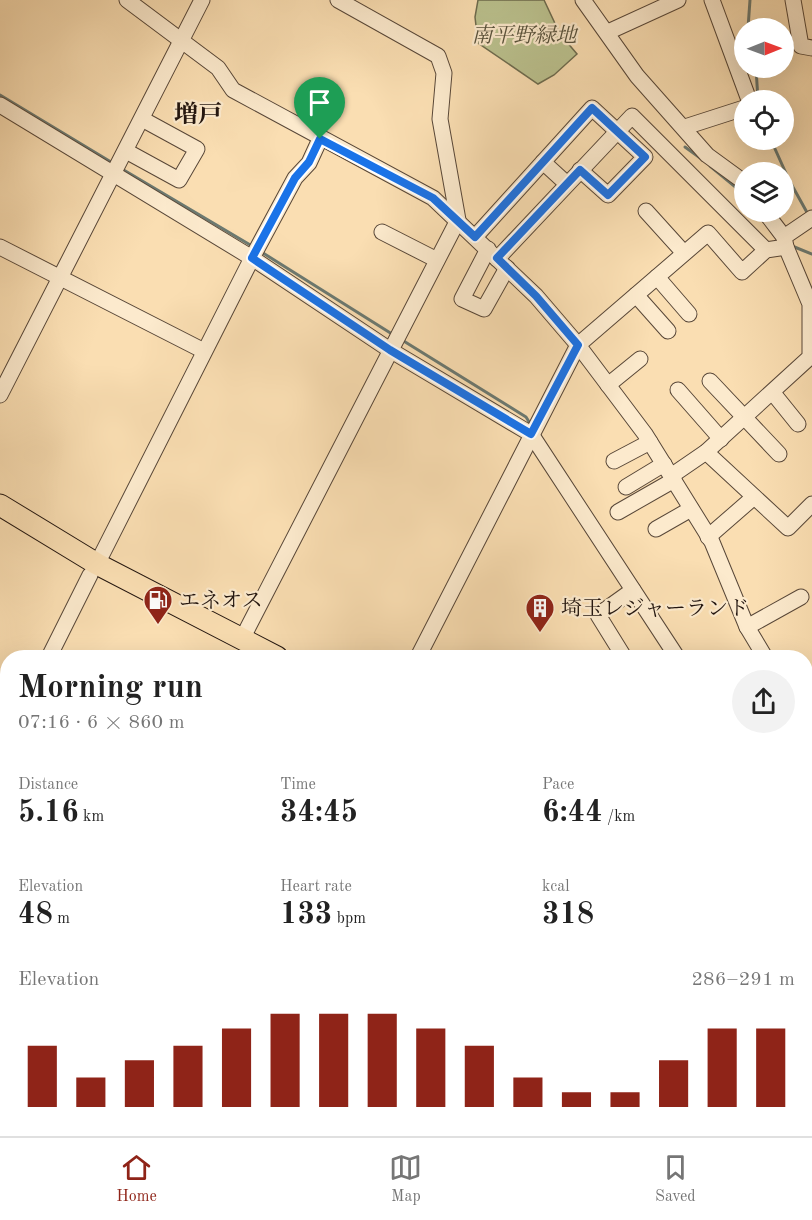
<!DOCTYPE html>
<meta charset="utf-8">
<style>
:root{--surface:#fff;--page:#f2f2f2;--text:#222;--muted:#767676;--line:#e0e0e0;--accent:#8f2418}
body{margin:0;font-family:"Old Standard TT","Noto Serif JP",serif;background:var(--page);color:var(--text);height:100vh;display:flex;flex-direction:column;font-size:22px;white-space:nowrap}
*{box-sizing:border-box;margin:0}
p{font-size:20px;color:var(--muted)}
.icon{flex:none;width:33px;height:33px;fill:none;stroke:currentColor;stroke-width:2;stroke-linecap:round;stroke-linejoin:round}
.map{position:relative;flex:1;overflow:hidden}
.drawer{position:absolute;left:0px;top:650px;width:813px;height:488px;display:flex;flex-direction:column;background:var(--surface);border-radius:24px 24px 0 0;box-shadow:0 6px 24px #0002}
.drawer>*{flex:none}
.needle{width:39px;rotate:89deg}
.controls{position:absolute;left:734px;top:18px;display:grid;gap:12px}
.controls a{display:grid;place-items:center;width:60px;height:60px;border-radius:50%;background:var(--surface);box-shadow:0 6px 24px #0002;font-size:30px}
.pin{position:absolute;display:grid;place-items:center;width:51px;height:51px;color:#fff;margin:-62px -26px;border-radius:50% 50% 50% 0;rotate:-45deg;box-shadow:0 0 6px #0007}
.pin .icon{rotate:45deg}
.round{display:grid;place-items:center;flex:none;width:63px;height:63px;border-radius:32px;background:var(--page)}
.summary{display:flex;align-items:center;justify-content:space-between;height:102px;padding:0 18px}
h1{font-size:33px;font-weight:700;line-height:45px}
.stats{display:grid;grid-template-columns:repeat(3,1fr);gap:9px;height:102px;padding:6px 18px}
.stats div{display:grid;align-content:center}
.stats b{font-size:30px;font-weight:700}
.stats small{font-size:16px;font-weight:400}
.stats p{font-size:16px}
.chart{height:168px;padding:12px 18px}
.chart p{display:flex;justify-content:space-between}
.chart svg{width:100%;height:108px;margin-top:6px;stroke:var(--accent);stroke-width:6}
.tab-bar{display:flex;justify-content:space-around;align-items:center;height:84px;border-top:2px solid var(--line);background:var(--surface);font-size:16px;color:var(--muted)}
.tab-bar a{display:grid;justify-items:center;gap:3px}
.tab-bar .active{color:var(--accent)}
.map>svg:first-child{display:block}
.green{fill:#bbc28f;stroke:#6e6c4f;stroke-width:1.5}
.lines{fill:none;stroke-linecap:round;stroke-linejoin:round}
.stream{stroke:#6c7970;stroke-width:3}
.minor-casing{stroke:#584738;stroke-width:17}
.highway-casing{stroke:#22150f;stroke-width:23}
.minor{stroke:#fceacd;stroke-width:15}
.highway{stroke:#fadeb2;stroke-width:21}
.route-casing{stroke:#fff;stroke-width:12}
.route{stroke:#1a73e8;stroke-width:8}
.labels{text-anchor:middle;stroke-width:4.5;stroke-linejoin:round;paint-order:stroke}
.park-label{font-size:21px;font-style:italic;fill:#58523c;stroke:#fceacd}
.poi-label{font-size:21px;fill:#22150f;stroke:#fceacd;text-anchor:start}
.quarter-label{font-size:24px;font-weight:bold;fill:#22150f;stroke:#fceacd}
</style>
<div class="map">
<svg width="812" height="1136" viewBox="0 0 812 1136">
<rect width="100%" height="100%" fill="#fadeb2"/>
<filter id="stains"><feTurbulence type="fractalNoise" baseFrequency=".00333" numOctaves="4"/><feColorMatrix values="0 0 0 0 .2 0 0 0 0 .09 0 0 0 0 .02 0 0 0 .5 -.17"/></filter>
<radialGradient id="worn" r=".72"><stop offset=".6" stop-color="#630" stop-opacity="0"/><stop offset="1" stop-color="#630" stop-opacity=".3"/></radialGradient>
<polygon class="green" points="478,0 544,0 560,34 577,54 554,75 538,84 478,43 475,17"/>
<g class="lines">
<g class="stream">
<polyline points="748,28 750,0"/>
<polyline points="756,68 758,100"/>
<polyline points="0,95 111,162"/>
<polyline points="771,140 789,180 809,216"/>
<polyline points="685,147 703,160"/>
<polyline points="710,166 744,194"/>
<polyline points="122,169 252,246"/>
<polyline points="792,246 812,254"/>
<polyline points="263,253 392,334"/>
<polyline points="402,340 526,417 531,425"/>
<polyline points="0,1118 8,1121"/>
<polyline points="25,1130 39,1136"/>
<polyline points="262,1136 265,1130"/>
</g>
<g class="minor-casing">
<g id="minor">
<polyline points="127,0 218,68 233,90 433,198 536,296 578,345 645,434 712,542 747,627 765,657"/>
<polyline points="583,0 637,76 707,155 744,182"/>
<polyline points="712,0 749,100"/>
<polyline points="793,0 801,46 812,48"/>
<polyline points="608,32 678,0"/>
<polyline points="0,105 252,258 390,350 531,434 677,657"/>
<polyline points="685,127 744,108"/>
<polyline points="126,151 179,180 197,149 142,119"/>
<polyline points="543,162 567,184"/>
<polyline points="646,211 684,253"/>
<polyline points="765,212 784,237"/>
<polyline points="382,232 437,260"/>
<polyline points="475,237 592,108 645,157 608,195 580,170"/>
<polyline points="0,247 204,351"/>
<polyline points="488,249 462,299 484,309 507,268"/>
<polyline points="497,259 632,116 766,250"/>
<polyline points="657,277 689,314"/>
<polyline points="636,295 668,331"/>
<polyline points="710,381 779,454"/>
<polyline points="608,385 640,359"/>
<polyline points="678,390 721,439"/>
<polyline points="773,393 798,424"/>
<polyline points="0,395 202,0"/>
<polyline points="706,452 788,528 812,504"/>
<polyline points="614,461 650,442"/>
<polyline points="671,476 706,452 810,357 810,304 786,247"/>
<polyline points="626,487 664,464"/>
<polyline points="618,512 674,480"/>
<polyline points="656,529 691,509"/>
<polyline points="708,537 754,497"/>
<polyline points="97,564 252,258 295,178 309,163 320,139"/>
<polyline points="747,627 801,597"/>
<polyline points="242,639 458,220 440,119 444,73 438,56 338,0"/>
<polyline points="49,657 90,575"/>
<polyline points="418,657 578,345 708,233 742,272 766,250 786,247 784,237 812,218"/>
<polyline points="624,657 598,615 633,590"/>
<polyline points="0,756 8,741"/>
<polyline points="806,788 812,794"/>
<polyline points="806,809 812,813"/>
<polyline points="806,1053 812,1047"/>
<polyline points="806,1070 812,1081"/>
<polyline points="0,1101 8,1105"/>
<polyline points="806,1122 812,1115"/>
<polyline points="468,1130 476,1136"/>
<polyline points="712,1130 719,1136"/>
<polyline points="51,1136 54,1130"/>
<polyline points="75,1136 78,1130"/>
<polyline points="319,1136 322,1130"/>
<polyline points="381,1136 386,1130"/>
<polyline points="451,1136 455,1130"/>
<polyline points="513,1136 519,1130"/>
<polyline points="578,1136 583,1130"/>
<polyline points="637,1136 643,1130"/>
<polyline points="792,1136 798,1130"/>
</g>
</g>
<g class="highway-casing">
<g id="highway">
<polyline points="0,505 97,564 277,657"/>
<polyline points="806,911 812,914"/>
<polyline points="806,928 812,931"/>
</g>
</g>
<use href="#minor" class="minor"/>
<use href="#highway" class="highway"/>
</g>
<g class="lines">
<g class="route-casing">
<polygon id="route" points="592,108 645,157 608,195 580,170 497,258 536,296 578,345 531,434 390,350 252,258 295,178 309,162 320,139 433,198 475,237"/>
</g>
<use href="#route" class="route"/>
</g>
<defs>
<g id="fuel-pin" transform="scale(1.5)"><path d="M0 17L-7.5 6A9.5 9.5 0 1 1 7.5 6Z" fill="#8f2418" stroke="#fceacd"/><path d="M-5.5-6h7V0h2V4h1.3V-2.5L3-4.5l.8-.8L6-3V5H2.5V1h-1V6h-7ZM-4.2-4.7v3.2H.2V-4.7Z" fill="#fff"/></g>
<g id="building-pin" transform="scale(1.5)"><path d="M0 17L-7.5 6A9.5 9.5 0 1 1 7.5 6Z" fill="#8f2418" stroke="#fceacd"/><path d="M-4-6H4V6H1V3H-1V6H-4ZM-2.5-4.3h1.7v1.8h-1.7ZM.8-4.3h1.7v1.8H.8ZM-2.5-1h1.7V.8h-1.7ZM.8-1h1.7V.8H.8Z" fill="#fff"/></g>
</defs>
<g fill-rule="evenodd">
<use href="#fuel-pin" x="158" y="600"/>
<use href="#building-pin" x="540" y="608"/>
</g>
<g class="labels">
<g class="park-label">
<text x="524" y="42">南平野緑地</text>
</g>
<g class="poi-label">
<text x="179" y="607">エネオス</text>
<text x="561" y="615">埼玉レジャーランド</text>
</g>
<g class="quarter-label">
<text x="198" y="122">増戸</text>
</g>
</g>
<rect width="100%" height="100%" filter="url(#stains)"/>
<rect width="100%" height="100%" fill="url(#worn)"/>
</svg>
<div class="controls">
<a><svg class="needle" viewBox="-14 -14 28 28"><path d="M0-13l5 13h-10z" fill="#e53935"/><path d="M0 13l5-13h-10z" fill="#767676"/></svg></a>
<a><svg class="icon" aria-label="locate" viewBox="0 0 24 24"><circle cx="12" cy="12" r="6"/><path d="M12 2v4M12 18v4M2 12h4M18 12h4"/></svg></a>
<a><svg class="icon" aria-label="layers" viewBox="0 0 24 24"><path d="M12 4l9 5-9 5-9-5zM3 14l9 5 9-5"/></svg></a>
</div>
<div class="pin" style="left:320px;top:139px;background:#1e9e55"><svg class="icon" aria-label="arrive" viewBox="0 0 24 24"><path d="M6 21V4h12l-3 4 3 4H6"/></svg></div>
<section class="drawer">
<div class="summary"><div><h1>Morning run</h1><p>07:16 · 6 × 860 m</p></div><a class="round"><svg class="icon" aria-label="share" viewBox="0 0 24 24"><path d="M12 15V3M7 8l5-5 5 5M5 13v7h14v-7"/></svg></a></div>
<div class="stats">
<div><p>Distance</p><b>5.16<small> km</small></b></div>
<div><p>Time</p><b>34:45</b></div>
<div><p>Pace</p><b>6:44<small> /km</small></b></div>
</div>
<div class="stats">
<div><p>Elevation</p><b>48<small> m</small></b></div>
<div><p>Heart rate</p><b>133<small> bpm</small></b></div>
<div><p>kcal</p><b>318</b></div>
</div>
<div class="chart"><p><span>Elevation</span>286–291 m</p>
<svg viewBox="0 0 160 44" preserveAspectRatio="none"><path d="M5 44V19M15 44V32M25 44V25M35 44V19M45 44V12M55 44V6M65 44V6M75 44V6M85 44V12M95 44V19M105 44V32M115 44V38M125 44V38M135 44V25M145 44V12M155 44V12"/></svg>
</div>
</section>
</div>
<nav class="tab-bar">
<a class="active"><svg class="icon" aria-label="home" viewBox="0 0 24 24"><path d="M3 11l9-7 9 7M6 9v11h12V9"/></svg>Home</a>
<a><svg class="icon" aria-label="map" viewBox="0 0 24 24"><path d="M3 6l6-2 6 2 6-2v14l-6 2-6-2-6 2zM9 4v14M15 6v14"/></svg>Map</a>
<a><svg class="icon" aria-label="saved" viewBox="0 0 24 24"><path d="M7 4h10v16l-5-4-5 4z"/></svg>Saved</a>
</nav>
